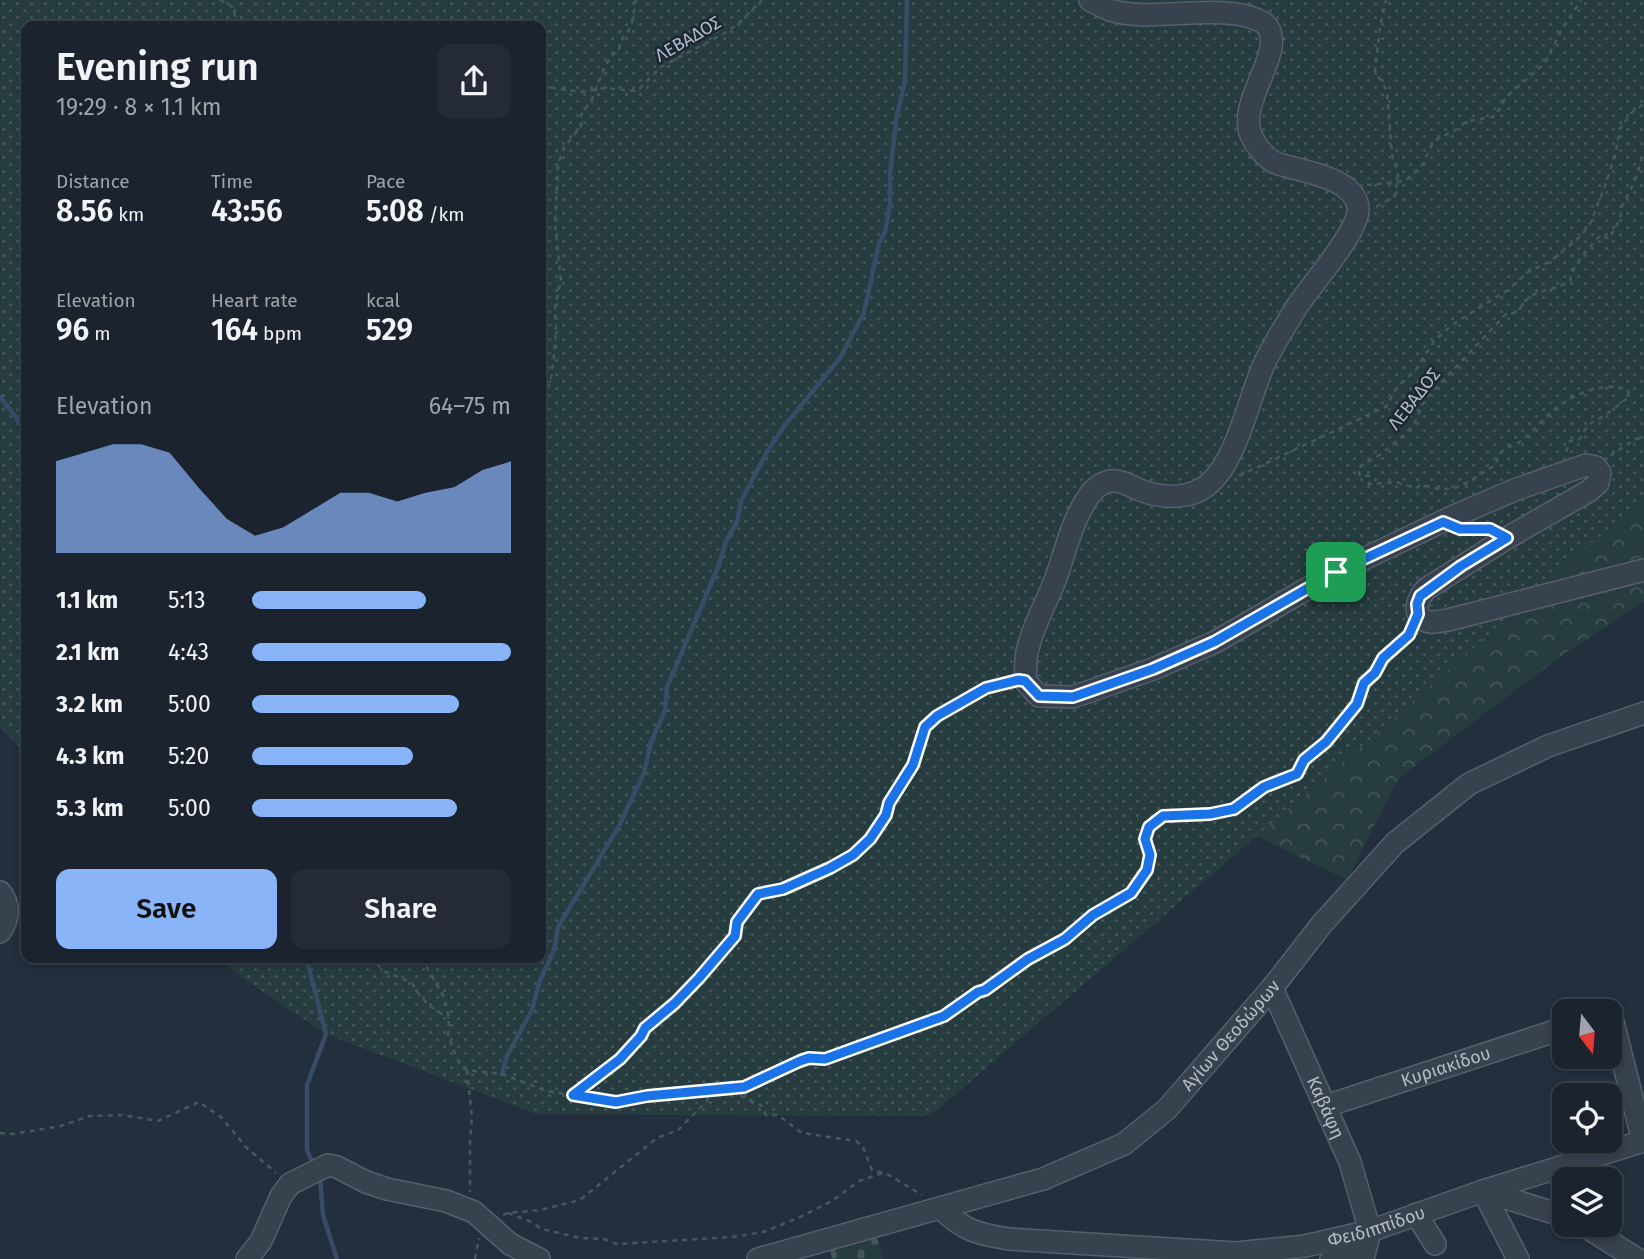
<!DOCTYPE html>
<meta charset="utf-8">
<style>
:root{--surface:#1b232e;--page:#242b36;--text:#f1f3f6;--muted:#a0a4aa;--line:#39404a;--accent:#8ab4f8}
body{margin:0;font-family:"Fira Sans",sans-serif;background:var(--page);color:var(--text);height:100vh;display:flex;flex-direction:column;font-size:26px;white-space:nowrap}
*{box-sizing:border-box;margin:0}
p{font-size:23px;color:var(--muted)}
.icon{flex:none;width:38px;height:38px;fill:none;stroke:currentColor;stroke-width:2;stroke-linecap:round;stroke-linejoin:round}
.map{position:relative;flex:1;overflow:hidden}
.details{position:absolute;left:21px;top:21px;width:525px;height:942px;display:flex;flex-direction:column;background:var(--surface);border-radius:14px;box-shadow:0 4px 10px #0003,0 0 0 2px var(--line)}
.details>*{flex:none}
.needle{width:46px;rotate:164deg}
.tools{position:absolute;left:1552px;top:999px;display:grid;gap:14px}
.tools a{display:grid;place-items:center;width:70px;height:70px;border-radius:14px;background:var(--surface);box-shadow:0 4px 10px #0003,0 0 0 2px var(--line);font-size:35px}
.pin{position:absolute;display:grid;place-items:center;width:60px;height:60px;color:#fff;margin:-30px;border-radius:14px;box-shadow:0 4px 10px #0006}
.round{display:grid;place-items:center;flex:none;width:74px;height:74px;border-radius:14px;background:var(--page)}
.head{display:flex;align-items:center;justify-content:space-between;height:119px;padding:0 35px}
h1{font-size:38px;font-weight:600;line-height:52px}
.figures{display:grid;grid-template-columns:repeat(3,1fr);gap:10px;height:119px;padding:7px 35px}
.figures div{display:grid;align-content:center}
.figures b{font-size:30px;font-weight:600}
.figures small{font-size:19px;font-weight:400}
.figures p{font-size:19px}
.chart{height:196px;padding:14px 35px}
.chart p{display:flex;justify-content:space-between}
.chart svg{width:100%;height:126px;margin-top:7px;fill:var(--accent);opacity:.7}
.action{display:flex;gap:14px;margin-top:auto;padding:14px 35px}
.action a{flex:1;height:80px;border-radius:14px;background:var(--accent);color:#111;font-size:28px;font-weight:600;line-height:80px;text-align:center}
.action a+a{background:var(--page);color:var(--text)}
ul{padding:0 35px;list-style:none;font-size:23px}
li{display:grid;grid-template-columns:112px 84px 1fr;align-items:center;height:52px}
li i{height:18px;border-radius:9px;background:var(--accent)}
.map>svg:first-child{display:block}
.forest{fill:url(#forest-crowns)}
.cemetery{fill:url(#cemetery-stones)}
.park{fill:url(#park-dots)}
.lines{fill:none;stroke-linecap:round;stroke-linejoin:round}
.stream{stroke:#394c67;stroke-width:4.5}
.minor-casing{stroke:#565f6c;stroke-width:24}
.path{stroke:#44595c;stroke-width:2.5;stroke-dasharray:5 5;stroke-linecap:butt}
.minor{stroke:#38414e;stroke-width:21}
.route-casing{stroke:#fff;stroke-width:14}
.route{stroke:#1a73e8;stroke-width:9}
.labels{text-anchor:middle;stroke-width:5;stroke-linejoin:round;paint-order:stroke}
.street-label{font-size:18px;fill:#b4bcc9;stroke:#1d2633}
</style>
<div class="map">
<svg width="1644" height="1259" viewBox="0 0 1644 1259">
<defs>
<pattern id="forest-crowns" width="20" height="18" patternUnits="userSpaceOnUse" patternTransform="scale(1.75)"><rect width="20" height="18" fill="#263c3f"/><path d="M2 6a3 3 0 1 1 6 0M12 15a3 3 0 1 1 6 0" fill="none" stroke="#435659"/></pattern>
<pattern id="cemetery-stones" width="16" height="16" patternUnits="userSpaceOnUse" patternTransform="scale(1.75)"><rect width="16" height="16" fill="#263c3f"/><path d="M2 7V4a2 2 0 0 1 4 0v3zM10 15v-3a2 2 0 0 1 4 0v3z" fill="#435659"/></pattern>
<pattern id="park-dots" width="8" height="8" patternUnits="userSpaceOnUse" patternTransform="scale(1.75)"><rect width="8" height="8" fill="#263c3f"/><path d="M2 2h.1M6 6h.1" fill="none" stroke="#435659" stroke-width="1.8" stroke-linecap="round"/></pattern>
</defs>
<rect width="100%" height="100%" fill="#242f3e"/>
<polygon class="forest" points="1644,0 1644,602 1567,652 1398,779 1347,880 1224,820"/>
<polygon class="cemetery" points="875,1230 883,1259 832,1259 829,1246"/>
<polygon class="park" points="0,0 1644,0 1644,497 1384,727 930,1116 536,1114 326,1034 233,971 220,957 541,957 541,26 26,26 26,754 0,727"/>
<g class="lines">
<g class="stream">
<polyline points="0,397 26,430"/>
<polyline points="306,957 326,1034 307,1085 307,1150 314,1166"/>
<polyline points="502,1074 507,1056 532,1010 539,983 554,950 558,927 619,826 644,773 651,742 665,711 667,687 719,565 726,541 737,522 741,501 767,452 785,425 840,358 864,313 879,243 885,232 890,205 890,174 897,115 905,81 907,0"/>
<polyline points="320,1177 323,1215 337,1259"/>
</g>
<g class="minor-casing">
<g id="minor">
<path d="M1090,0C1096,3 1103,7 1110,10C1153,24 1228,0 1264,23C1291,47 1236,100 1251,135C1256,146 1265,158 1276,163C1297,171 1354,176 1358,207C1361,230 1309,287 1296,308C1285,326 1273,345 1264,364C1249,398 1237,458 1211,482C1193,500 1162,499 1140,490C1130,486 1120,479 1109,481C1102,483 1096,487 1091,493C1073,517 1066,549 1056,578C1047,601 1034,624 1028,648C1025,658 1026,670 1025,681L1039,696L1073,697L1153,669L1215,642L1336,572L1454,516L1517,489L1586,465L1596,467L1600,473L1598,483L1589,491L1507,538L1426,589C1419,597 1411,613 1424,620C1431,624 1441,621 1448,620L1644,570"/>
<path d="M0,892C10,904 9,919 0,932"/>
<path id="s1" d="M1272,988L1350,1162L1370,1231L1363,1259"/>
<polyline points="1610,1018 1613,1022 1643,1141"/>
<path id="s2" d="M1326,1106L1564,1028"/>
<polyline points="1483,1191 1564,1216"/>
<polyline points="1483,1191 1518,1259"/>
<path id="s3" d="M942,1209C964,1231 978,1234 1009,1239L1236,1253L1305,1246L1370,1231L1483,1191L1644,1141"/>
<polyline points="1416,1214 1435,1244"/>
<polyline points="1583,1225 1637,1259"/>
<polyline points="247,1259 261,1241 281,1196 290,1184 328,1165 337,1167 366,1182 387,1189 446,1201 474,1212 510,1244 539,1259"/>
<path id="s4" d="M758,1259L1043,1179L1124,1144L1167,1109L1272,988L1322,924L1395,843L1469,784L1548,746L1644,713"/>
<polyline points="1331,1259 1367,1240"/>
</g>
</g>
<g class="path">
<polyline points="220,0 233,7 237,26"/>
<polyline points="541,86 580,92 604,88 637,91 661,67 723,34 738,24 762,0"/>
<polyline points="1367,185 1405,181 1423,164 1431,146 1439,138 1457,129 1467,121 1493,117 1502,106 1505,98 1545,63 1561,31 1581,0"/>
<polyline points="1376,207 1395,196 1398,175 1392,155 1387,91 1375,71 1380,27 1386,0"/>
<polyline points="541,418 552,374 556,333 555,307 561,280 555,224 558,165 564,148 581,126 581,115 592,99 605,66 613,54 618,53 622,39 631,27 636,0"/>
<path d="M1566,452L1570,441L1580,439L1588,425L1604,416L1629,397L1628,390C1610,381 1578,392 1562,404C1548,413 1538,426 1526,437C1514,449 1499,444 1496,465C1468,480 1456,498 1422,484L1416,488L1396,482L1369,484V476H1360L1358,468L1381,454L1406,433L1415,422L1424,401L1507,313H1518C1529,286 1550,294 1570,281C1573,264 1589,247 1601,235L1609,239L1620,219L1622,206L1634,183L1644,152"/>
<polyline points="1610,456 1636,439 1644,437"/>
<polyline points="1239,476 1387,406 1397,387 1415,371 1434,341 1452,325 1509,289 1528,272 1551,261 1581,236 1591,222 1605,186 1615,156 1620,129 1631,113 1644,104"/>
<polyline points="1472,528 1486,530"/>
<path d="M370,957L384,971L412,983C421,1000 432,1009 449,1018"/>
<polyline points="424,957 424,962 445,999 449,1018 448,1036 460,1065 467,1070 502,1074 547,1091 616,1102 647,1095 744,1087 800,1061 809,1058 825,1059 944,1016 978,992 985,990 1028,959 1065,939 1093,915 1131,893 1147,870 1150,855 1145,839 1148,827 1163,816 1210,814 1234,809 1264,787 1297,774 1304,760 1326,742 1354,709 1364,683 1375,673 1383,658 1410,633"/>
<polyline points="467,1070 472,1117 470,1141 470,1192"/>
<polyline points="734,1088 739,1095 762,1106 766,1115 778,1115 802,1133 856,1141 863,1147 872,1170 887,1174 922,1195"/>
<polyline points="573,1095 620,1059 641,1036 645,1028 675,1003 699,978 735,936 737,922 758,894 783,889 830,868 853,855 870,839 886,815 889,804 913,765 925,727 937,716 967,697 986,688 1008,682"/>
<polyline points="0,1133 13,1134 61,1126 90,1116 122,1115 158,1121 199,1102 221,1117 247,1148 276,1173"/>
<polyline points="508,1213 529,1221 542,1229 580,1238 604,1239 617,1244 733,1237 763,1232 798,1218 832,1201 859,1181 883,1173"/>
<polyline points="503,1215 508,1213 540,1210 580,1200 657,1138 678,1130 707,1101 711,1091"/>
<polyline points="475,1259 479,1238"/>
</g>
<use href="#minor" class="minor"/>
</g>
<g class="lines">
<g class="route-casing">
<polygon id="route" points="1443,522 1460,529 1490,529 1507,538 1461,566 1420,596 1417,604 1418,614 1409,635 1383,658 1375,673 1364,683 1357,704 1326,742 1304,760 1297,774 1264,787 1234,809 1210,814 1163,816 1149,827 1145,839 1150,855 1147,870 1131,893 1093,915 1065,939 1028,959 985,990 978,992 944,1016 825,1059 809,1058 800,1061 744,1087 647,1096 616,1102 573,1095 620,1059 641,1036 645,1028 675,1003 699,978 735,936 737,922 758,894 783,889 830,868 853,855 870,839 886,815 889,803 913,765 925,727 937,716 986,688 1018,680 1025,681 1039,696 1073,697 1153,669 1214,642 1336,572"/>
</g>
<use href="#route" class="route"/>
</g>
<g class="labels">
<g class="street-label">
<text transform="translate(688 39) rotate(-30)" y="6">ΛΕΒΑΔΟΣ</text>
<text transform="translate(1414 399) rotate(-52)" y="6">ΛΕΒΑΔΟΣ</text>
<text dy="6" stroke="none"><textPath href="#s4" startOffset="537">Αγίων Θεοδώρων</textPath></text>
<text dy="6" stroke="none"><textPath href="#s2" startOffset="126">Κυριακίδου</textPath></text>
<text dy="6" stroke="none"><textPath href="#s1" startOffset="131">Καβάφη</textPath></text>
<text dy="6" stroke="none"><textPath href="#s3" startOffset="446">Φειδιππίδου</textPath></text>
</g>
</g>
</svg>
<div class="tools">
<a><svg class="needle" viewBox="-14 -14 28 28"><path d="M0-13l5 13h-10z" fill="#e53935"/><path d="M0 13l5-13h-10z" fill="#a0a4aa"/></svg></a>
<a><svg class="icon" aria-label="locate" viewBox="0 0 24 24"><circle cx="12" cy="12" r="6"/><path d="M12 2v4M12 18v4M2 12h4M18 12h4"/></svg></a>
<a><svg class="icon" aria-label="layers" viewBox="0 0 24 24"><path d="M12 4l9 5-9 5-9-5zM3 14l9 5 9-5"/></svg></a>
</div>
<div class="pin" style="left:1336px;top:572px;background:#1e9e55"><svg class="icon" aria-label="arrive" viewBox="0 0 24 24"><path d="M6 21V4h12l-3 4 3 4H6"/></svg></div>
<section class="details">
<div class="head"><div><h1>Evening run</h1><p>19:29 · 8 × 1.1 km</p></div><a class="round"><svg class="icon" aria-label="share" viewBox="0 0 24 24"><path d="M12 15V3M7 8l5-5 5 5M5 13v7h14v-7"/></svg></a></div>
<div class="figures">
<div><p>Distance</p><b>8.56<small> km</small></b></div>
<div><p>Time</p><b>43:56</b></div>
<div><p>Pace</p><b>5:08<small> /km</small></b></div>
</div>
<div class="figures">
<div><p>Elevation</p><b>96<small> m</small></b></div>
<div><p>Heart rate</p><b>164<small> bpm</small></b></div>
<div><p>kcal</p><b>529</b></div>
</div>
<div class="chart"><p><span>Elevation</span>64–75 m</p>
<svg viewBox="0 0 160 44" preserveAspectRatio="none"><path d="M0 44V12L10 9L20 6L30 6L40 9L50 21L60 32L70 38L80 35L90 29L100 23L110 23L120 26L130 23L140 21L150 15L160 12V44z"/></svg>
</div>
<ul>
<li><b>1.1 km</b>5:13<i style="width:67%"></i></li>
<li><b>2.1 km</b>4:43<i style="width:100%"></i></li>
<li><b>3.2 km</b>5:00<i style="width:80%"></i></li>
<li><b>4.3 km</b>5:20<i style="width:62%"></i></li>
<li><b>5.3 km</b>5:00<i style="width:79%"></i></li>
</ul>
<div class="action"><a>Save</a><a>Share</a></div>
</section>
</div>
